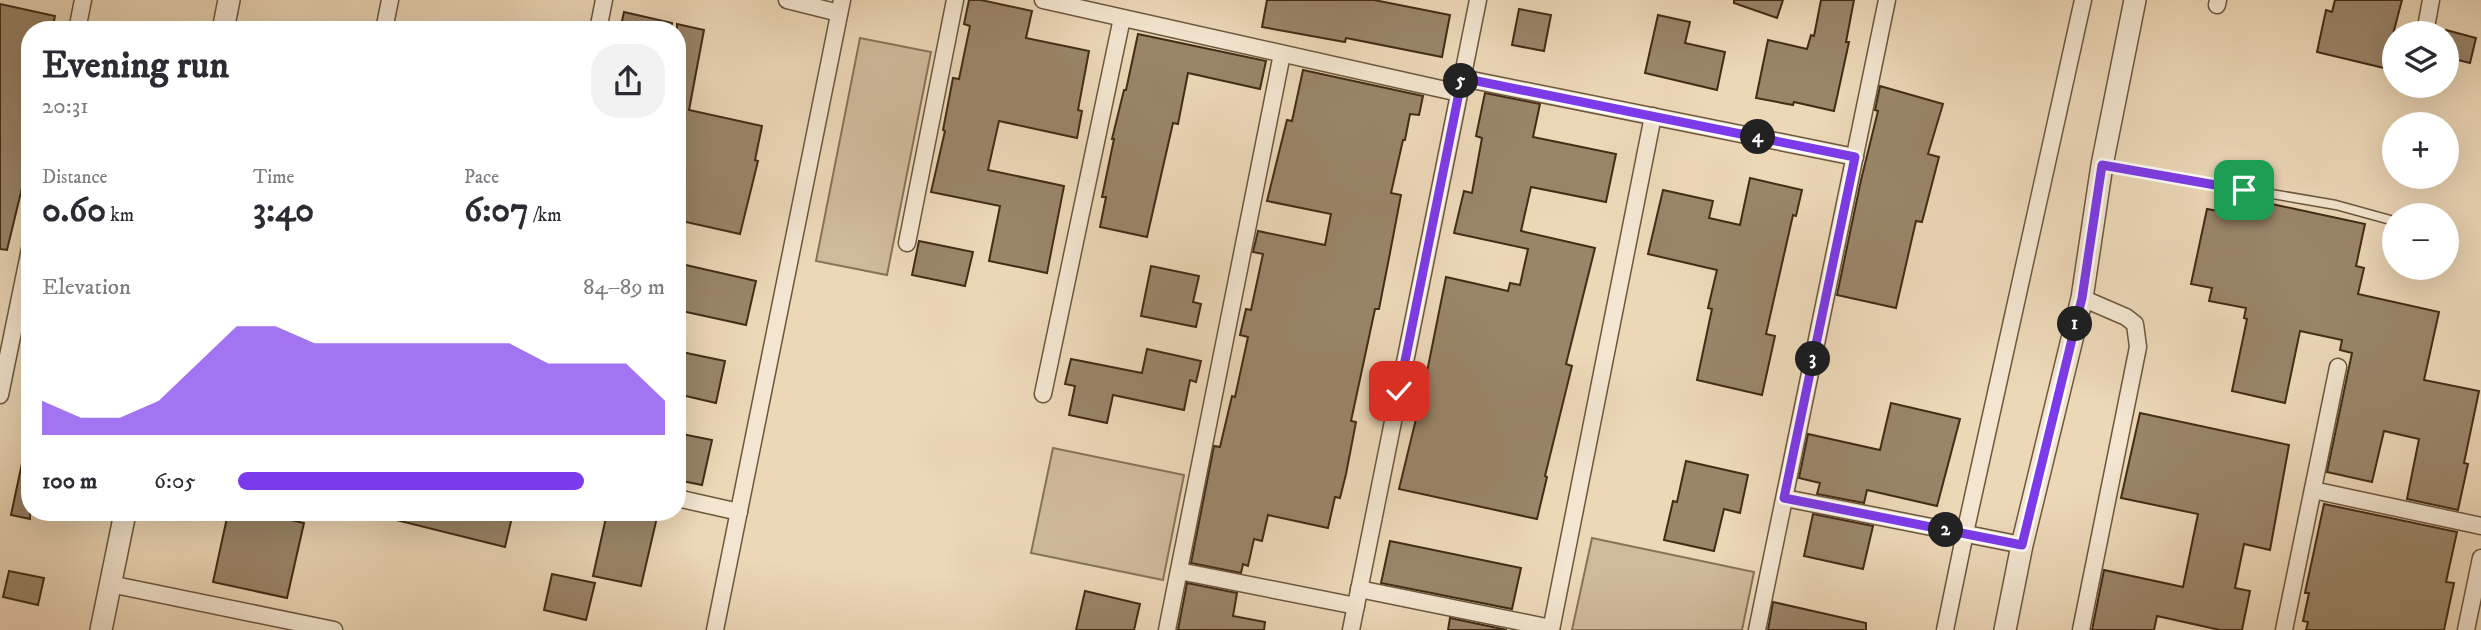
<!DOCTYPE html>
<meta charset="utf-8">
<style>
:root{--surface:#fff;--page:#f2f2f3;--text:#2b2b33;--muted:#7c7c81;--accent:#7c3aed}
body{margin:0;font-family:"IM FELL DW Pica",serif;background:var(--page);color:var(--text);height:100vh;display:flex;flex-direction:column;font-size:26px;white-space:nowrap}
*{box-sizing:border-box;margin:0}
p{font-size:23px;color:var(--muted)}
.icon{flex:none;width:38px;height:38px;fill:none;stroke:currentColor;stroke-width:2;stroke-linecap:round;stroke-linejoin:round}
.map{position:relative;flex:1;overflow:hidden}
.side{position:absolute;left:21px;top:21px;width:665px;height:500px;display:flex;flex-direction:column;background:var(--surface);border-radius:28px;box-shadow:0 7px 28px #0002}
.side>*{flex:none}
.controls{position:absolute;left:2382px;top:21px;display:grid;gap:14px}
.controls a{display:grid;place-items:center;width:77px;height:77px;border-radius:50%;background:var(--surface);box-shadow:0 7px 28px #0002;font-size:35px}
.pin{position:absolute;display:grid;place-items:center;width:60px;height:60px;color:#fff;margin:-30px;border-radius:14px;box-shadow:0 4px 10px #0006}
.km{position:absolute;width:35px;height:35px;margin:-18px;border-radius:50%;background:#222;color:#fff;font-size:19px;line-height:35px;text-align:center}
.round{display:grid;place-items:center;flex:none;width:74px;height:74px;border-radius:28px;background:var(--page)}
.summary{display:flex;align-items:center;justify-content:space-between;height:119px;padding:0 21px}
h1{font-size:38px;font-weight:700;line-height:52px}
.stats{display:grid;grid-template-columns:repeat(3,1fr);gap:10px;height:119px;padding:7px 21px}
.stats div{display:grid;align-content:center}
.stats b{font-size:35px;font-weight:700}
.stats small{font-size:19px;font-weight:400}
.stats p{font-size:19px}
.chart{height:196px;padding:14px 21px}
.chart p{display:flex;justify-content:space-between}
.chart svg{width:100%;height:126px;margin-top:7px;fill:var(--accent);opacity:.7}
ul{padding:0 21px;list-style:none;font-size:23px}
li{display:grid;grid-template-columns:112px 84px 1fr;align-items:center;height:52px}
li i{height:18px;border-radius:9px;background:var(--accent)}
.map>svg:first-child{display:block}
.green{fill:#cfba9b;stroke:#887358;stroke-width:2}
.building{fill:#9a8569;stroke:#422c15;stroke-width:2}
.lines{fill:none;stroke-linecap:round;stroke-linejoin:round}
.service-casing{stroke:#6c573e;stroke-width:11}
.minor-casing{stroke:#6c573e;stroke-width:19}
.tertiary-casing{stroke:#6c573e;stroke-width:24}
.service{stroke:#f3e5d0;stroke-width:8}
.minor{stroke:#f3e5d0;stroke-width:16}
.tertiary{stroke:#f3e5d0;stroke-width:21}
.route-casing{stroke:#fff;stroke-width:14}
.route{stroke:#7c3aed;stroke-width:9}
</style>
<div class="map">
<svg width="2481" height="630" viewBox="0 0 2481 630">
<rect width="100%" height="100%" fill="#ecd7b7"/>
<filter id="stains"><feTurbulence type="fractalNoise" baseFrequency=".00286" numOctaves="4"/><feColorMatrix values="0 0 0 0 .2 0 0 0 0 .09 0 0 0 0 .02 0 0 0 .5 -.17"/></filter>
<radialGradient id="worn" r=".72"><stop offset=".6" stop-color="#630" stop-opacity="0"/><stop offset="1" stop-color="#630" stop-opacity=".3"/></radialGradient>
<g class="green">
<polygon points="860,38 931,52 887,275 816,261"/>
<polygon points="1053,448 1184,475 1163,580 1031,553"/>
<polygon points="1592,538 1754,572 1742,630 1572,630"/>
</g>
<g class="building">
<polygon points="969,0 981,0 1032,11 1026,38 1089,51 1078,110 1082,111 1077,138 999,121 988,170 1064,186 1047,273 989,261 1000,206 931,192 945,131 943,130 953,78 959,79 970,26 964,24"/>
<polygon points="1267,0 1374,0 1450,15 1442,57 1346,38 1345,42 1262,27"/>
<polygon points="1734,0 1783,0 1777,18 1734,3"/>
<polygon points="1821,0 1854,0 1846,42 1849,42 1834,111 1794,102 1793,105 1756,98 1768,40 1807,49 1811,35 1814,36"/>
<polygon points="2335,0 2402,0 2384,68 2317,52 2326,10 2332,12"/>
<polygon points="0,4 55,16 52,30 30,30 30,155 7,250 0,249"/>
<polygon points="1519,9 1551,15 1544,51 1512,45"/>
<polygon points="624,12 672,23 671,30 620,30"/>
<polygon points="1658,15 1690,22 1685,43 1725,52 1717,90 1645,73"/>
<polygon points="677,24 704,30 689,110 762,126 755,160 758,161 740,234 677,220"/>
<polygon points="2446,30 2476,38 2470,63 2446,57"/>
<polygon points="1138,34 1266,61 1260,89 1188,73 1178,124 1173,123 1147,237 1100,227 1106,197 1102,197 1114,139 1112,139 1124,90 1126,90"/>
<polygon points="1303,70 1423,96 1419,115 1410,114 1405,140 1403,140 1391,193 1401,195 1389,258 1379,309 1375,309 1351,421 1356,422 1346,474 1340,498 1335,497 1328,528 1268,515 1262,541 1254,539 1248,566 1243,564 1241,573 1191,563 1214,446 1220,447 1232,396 1235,397 1248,337 1240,335 1246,309 1251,310 1263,254 1253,252 1258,231 1325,245 1331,214 1267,201 1287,120 1292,121"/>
<polygon points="1880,86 1943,104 1928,154 1939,157 1922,222 1916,221 1896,308 1837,295 1861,180 1878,111 1875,110"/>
<polygon points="1485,93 1540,104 1533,137 1616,154 1606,202 1531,187 1521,231 1595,248 1566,364 1572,366 1545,476 1547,477 1537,519 1399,489 1425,382 1446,277 1508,291 1510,283 1520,285 1528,249 1454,233 1464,191 1472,193 1482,138 1476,136"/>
<polygon points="1750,178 1802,190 1796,216 1793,215 1766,334 1775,336 1762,395 1697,380 1712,309 1708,308 1717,270 1648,254 1663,190 1713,201 1709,218 1740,225"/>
<polygon points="2225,201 2266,210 2267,203 2365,224 2356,266 2364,268 2358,294 2439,312 2424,380 2479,391 2464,463 2468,464 2458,510 2407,499 2419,439 2384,431 2372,482 2327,472 2352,353 2340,350 2342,340 2300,331 2285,403 2232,391 2247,319 2244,318 2246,308 2209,301 2212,288 2191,284 2207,209 2223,212"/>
<polygon points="919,241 973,252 965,286 912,275"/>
<polygon points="677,263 756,281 746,325 677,310"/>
<polygon points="1151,266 1199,276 1193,302 1201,304 1196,327 1141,316"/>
<polygon points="1147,349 1201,361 1196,382 1190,380 1184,410 1113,395 1107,423 1069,415 1075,386 1065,384 1071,359 1142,373"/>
<polygon points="677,351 725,361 716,403 677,394"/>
<polygon points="1891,403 1960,419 1937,506 1867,490 1864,503 1817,494 1820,483 1799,478 1808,434 1880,450"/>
<polygon points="2140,413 2289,445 2270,550 2244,544 2235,588 2250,591 2242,630 2220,630 2157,616 2154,630 2092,630 2104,570 2183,587 2198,514 2121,498"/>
<polygon points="677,433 712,440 702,485 677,480"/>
<polygon points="1686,461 1748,475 1740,513 1724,509 1714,551 1664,540 1673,501 1677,502"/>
<polygon points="22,463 30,464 30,519 11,515"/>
<polygon points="2324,504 2457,532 2446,582 2454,583 2444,630 2306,630 2308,622 2303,621 2309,593 2305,593"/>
<polygon points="228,513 260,513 304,523 287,598 213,582"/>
<polygon points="392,513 513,513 505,547 392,519"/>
<polygon points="607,513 658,513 641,586 593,576"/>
<polygon points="1813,514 1873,526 1863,569 1804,556"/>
<polygon points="1390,541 1521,568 1512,609 1381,583"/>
<polygon points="9,571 44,578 38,605 3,597"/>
<polygon points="552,574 595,583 586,620 544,610"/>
<polygon points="1187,583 1237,593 1233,616 1265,622 1264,630 1178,630"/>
<polygon points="1085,591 1140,604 1134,630 1076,630"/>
<polygon points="1773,602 1866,623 1866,630 1768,630"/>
<polygon points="1450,618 1507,630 1448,630"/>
</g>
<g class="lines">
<g class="service-casing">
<polyline id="service" points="2102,165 2336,205 2394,221"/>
</g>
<g class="minor-casing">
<g id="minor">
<polyline points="787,0 839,13"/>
<polyline points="1043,0 1459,93"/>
<polyline points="2217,5 2218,0"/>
<polyline points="77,30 83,0"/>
<polyline points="384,30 390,0"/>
<polyline points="598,30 604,0"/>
<polyline points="2425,33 2431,0"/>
<polyline points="1462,78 1855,157"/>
<polyline points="907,243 955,0"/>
<polyline points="1043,394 1122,18"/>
<polyline points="0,395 30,249"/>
<polyline points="2313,490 2481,526"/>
<polyline points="677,498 739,512"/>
<polyline points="1785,498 2022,545"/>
<polyline points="1179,571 1356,606"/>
<polyline points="110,584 334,630"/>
<polyline points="1359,589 1551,628"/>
<polyline points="715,630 842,0"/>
<polyline points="1167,630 1282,54"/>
<polyline points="1351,630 1478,0"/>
<polyline points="1551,630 1653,116"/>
<polyline points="1757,630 1887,0"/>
<polyline points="1945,630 1965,533 2083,0"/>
<polyline points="2081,630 2138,347 2135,324 2126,317 2082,298"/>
<polyline points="2284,630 2338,367"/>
<polyline points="2466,630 2481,558"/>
</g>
</g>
<g class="tertiary-casing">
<g id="tertiary">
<polyline points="223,30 229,0"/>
<polyline points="101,630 125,513"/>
<polyline points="2005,630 2022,545 2082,298 2102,165 2135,0"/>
</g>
</g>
<use href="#service" class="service"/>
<use href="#minor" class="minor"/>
<use href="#tertiary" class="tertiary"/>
</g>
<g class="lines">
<g class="route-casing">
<polyline id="route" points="1399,391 1462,78 1855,157 1784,498 2022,545 2082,298 2102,165 2244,190"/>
</g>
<use href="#route" class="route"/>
</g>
<rect width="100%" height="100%" filter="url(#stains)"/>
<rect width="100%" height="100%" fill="url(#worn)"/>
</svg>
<div class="controls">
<a><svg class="icon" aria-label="layers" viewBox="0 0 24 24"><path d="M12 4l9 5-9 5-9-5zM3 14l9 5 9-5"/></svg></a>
<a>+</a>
<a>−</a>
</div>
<div class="pin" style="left:2244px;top:190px;background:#1e9e55"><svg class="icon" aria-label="arrive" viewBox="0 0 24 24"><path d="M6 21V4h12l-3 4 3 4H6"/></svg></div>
<div class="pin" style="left:1399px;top:391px;background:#d93025"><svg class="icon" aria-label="check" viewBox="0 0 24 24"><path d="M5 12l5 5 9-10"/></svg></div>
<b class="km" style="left:2075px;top:324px">1</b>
<b class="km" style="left:1946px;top:530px">2</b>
<b class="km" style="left:1813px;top:359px">3</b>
<b class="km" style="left:1758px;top:137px">4</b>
<b class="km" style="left:1461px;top:81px">5</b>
<section class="side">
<div class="summary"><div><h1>Evening run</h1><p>20:31</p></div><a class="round"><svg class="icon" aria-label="share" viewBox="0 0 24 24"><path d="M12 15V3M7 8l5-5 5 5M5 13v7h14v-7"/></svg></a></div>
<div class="stats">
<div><p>Distance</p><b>0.60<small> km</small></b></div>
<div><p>Time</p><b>3:40</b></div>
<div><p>Pace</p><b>6:07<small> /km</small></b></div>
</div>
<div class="chart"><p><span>Elevation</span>84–89 m</p>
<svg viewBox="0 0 160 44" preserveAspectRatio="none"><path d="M0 44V32L10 38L20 38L30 32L40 19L50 6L60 6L70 12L80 12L90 12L100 12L110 12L120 12L130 19L140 19L150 19L160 32V44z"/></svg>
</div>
<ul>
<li><b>100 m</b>6:05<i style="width:81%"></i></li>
</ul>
</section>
</div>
